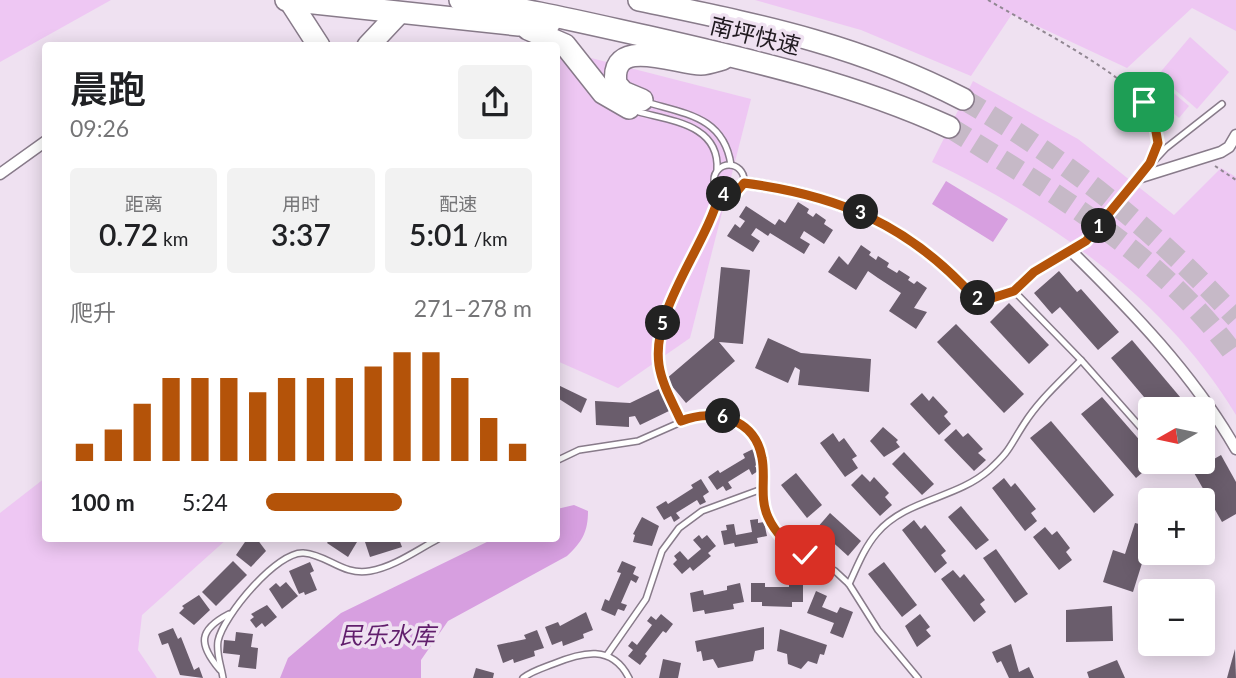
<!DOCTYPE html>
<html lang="zh">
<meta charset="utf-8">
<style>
:root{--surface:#fff;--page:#f2f2f2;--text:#202124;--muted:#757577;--accent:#b45309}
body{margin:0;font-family:Lato,"Noto Sans SC",sans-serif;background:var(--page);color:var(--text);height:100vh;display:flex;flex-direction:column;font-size:26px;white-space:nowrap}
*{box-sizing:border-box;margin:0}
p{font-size:23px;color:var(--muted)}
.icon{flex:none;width:38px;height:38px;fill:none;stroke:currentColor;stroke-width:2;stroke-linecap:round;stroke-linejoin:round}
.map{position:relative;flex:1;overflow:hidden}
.panel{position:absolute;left:42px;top:42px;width:518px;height:500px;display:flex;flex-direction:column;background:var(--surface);border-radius:7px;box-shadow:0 4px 18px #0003}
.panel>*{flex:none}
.needle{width:46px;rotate:261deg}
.fabs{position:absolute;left:1138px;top:397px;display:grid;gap:14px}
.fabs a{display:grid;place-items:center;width:77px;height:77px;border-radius:7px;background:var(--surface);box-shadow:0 4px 18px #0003;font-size:35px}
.pin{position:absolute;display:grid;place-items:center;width:60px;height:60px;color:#fff;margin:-30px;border-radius:14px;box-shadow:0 4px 10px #0006}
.km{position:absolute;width:35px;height:35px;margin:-18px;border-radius:50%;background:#222;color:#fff;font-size:19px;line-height:35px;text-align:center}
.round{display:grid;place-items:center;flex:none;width:74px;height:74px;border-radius:7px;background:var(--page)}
.overview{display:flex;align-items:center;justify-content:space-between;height:119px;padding:0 28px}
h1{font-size:38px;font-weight:600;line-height:52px}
.metrics{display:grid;grid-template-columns:repeat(3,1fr);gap:10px;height:119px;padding:7px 28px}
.metrics div{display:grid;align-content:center;border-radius:7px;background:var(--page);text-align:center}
.metrics b{font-size:30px;font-weight:600}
.metrics small{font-size:19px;font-weight:400}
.metrics p{font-size:19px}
.chart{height:196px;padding:14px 28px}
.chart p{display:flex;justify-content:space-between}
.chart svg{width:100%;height:126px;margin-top:7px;stroke:var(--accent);stroke-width:6}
ul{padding:0 28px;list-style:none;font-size:23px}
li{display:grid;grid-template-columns:112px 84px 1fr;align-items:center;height:52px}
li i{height:18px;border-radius:9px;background:var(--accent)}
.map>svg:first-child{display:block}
.green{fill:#eec7f3}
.water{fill:#d79fe0}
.building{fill:#6a5d6c}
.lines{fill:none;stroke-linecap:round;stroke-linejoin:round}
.highway-tunnel{stroke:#c6b9c7;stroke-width:21;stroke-dasharray:21 10;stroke-linecap:butt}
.lane-casing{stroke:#887b8a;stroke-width:8}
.street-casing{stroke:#887b8a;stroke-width:13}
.highway-casing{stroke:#887b8a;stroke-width:24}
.path{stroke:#918792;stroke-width:2;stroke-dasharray:3.5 3.5;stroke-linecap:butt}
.lane{stroke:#fff;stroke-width:5}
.street{stroke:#fff;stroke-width:10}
.highway{stroke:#fff;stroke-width:21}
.route-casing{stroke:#fff;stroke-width:14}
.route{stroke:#b45309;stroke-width:9}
.labels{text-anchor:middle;stroke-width:7;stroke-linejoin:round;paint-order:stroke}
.street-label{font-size:23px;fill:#201a20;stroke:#efe1f1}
.water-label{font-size:24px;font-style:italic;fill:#611e6c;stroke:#efe1f1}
</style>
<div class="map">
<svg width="1236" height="678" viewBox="0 0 1236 678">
<rect width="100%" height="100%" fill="#efe1f1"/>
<g class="green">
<polygon points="0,0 111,0 0,62"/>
<polygon points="755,0 1236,0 1236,31 1192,8 1127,68 1012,14 971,76 861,30"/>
<polygon points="1190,37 1229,72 1197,109 1158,75"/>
<polygon points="556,49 751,99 690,338 618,388 557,361"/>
<path d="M973,81L1078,139L1174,215L1221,168L1236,177V415C1167,300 1050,218 932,162Z"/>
<polygon points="1164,85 1189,106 1179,118 1154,96"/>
<polygon points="45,478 46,539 227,539 142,615 138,650 157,678 0,678 0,513"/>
</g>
<g class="water">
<polygon points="946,181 1008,219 993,242 932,204"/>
<path d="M574,505L588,511C588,532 582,542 567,556L448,621L421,660V678H280L288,658L341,613L493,539H556L557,509Z"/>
</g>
<g class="building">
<polygon points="798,202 809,209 807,213 813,217 816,213 826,220 824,224 833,230 824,244 804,231 800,238 810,244 804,254 770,233 768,236 756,228 751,235 760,241 753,252 727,236 735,224 740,228 745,221 739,217 746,206 775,225 779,219 785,223"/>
<polygon points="861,245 871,252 869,255 876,260 878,256 889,263 887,267 897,273 899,270 910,277 908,280 914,284 917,281 927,288 914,308 927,312 916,329 889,311 901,293 878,278 868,271 856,290 828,272 839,256 848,265"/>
<polygon points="721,267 750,270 743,344 719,342 735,361 686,403 666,379 714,338"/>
<polygon points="1059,271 1077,292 1081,289 1119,332 1098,350 1060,307 1052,314 1034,293"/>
<polygon points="1009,303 1049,345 1029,364 990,322"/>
<polygon points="956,324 1024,394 1004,413 937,342"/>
<polygon points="768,338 801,353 871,359 869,392 798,385 800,370 795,367 788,383 755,368"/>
<polygon points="1132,340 1191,410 1155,410 1111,358"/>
<polygon points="556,384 587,399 581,413 556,397"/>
<polygon points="661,388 669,411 640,425 635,416 629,417 629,427 596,425 595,401 630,403"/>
<polygon points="922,393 929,401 933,396 948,412 944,416 951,424 939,435 910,404"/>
<polygon points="1102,397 1150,452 1150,462 1155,462 1136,478 1081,414"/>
<polygon points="1051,421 1114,495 1094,513 1030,438"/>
<polygon points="883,427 898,440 896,442 900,447 884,457 870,441"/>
<polygon points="956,429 963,437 968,433 983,449 978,453 986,460 974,471 944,440"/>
<polygon points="833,433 839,442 844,438 857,456 852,459 858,468 845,477 820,443"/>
<polygon points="753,449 761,462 755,466 758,471 752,475 749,469 728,482 732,488 726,491 723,486 717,490 708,477 718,470 720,473 745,458 743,454"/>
<polygon points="904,452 934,484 922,495 892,464"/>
<polygon points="1221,455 1236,482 1236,514 1222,522 1193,471"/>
<polygon points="796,473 822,505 807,518 781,485"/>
<polygon points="862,474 870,482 874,477 889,493 885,497 892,505 880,516 851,485"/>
<polygon points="1004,478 1011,487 1015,483 1036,509 1031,513 1037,521 1025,531 992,488"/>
<polygon points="701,479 709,492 703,496 706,502 700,505 697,500 676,513 680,518 674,522 671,516 664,520 656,507 666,501 668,504 693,488 691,485"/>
<polygon points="961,506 989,540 976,550 948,517"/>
<polygon points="830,513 861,541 848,556 817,528"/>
<polygon points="642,517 659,526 652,546 633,542 635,535 633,534"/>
<polygon points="758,519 758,523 764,522 767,536 757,538 758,543 735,547 734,543 724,545 721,531 727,530 726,525 734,524 736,535 752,532 750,520"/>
<polygon points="1150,519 1150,553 1158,553 1155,564 1143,560 1133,592 1103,582 1113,550 1125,554 1135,523 1147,526"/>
<polygon points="914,520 921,529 925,525 946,551 941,555 947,563 935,573 902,530"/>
<polygon points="1045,527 1052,535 1057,531 1070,548 1066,552 1072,560 1059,570 1033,537"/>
<polygon points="699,535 702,539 707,535 716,546 708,553 711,556 693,571 690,567 682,574 673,564 677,560 674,556 680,551 688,560 701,549 693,540"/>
<polygon points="247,539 257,539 266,551 251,567 236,555"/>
<polygon points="330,539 353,539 357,542 348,557 327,543"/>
<polygon points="364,539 399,539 402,547 370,557"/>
<polygon points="996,549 1028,594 1015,603 983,558"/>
<polygon points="233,561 247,575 216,606 202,592"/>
<polygon points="622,561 636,567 633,574 639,577 636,583 631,580 621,603 627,605 624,611 618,609 615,616 601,610 605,599 609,601 621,573 617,572"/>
<polygon points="310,562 314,571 310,573 317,590 305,595 304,592 299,594 289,571"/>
<polygon points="884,562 917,605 902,617 868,574"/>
<polygon points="953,570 960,578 964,574 985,600 980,604 986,612 974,622 941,579"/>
<polygon points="286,582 298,596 282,609 269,589 276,583 280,587"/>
<polygon points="740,583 744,602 733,604 734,609 705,614 704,610 693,612 690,593 703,590 704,595 727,590 727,586"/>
<polygon points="751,583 765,583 765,587 789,587 789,583 803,583 803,602 792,602 792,607 762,606 762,602 751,602"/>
<polygon points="816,591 827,596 822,607 837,613 840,607 853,612 843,638 830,633 834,623 807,613"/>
<polygon points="199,595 210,610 194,625 179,613 184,608 182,606"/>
<polygon points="267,605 277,617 265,627 262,623 256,628 250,620 254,617 251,614"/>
<polygon points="1112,606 1113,641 1066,642 1066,610"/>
<polygon points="586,612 593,630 583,634 584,638 563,646 562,641 552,645 545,627 558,622 560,626"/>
<polygon points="661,614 673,624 666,633 663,631 645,654 647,656 640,665 628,656 633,650 628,646 632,641 637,645 652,625 647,621 651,616 656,620"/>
<polygon points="920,614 930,627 926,630 931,636 917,647 905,626"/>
<polygon points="764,627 764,649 755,651 753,661 718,668 713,659 703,661 701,651 697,652 695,641"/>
<polygon points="173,628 178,639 181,637 194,670 199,667 203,678 180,675 168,643 162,645 158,634"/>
<polygon points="780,629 827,645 824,655 820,654 817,664 808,661 801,669 788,664 787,654 777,651"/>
<polygon points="537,630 544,648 534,651 535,656 514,663 513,659 503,663 497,645 526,639 524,635"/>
<polygon points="236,632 253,634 251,647 258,648 256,669 238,667 240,655 223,653 224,640 235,641"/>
<polygon points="1011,644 1019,672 1029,667 1034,678 1009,678 1001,661 997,663 992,652"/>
<polygon points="1235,649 1236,678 1227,678"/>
<polygon points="663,659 681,663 678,678 659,678"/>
<polygon points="1117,660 1125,678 1089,678 1087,672"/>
<polygon points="476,668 494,673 493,678 473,678"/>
</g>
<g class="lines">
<g class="highway-tunnel">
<path d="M963,99C1066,160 1156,230 1236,318"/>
<path d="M949,127C1052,191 1164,257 1236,357"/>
</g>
<g class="lane-casing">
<g id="lane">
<path d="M646,102C686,114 724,117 731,165"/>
<path d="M639,112C672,121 720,125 717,170"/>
<circle cx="729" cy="180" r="15"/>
<polyline points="1140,176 1166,148 1222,104"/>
<polyline points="1014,291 1081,360 1150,438"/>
<path d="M681,421C673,403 662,385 659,365C651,309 706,247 720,193"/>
<polyline points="556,461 579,450 638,441 697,415 715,414 731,418 746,428 756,442 762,458 763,503 774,528 793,548 835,571 849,584 878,630 918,678"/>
<path d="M849,584C857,567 864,548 877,533C906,499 956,499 989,470C1011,450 1009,447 1024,424C1039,400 1062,380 1081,360"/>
<polyline points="607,655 646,599 662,551 679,528 702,511 762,489"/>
<path d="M220,670C198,644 198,630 229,614"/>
<path d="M223,678C221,665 216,654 218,641C223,616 278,550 304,553C328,555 343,576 370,571C394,567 417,550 438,539"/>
<path d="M523,678C532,671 543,668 553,664C582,652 612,644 629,678"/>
</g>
</g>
<g class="street-casing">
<g id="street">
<polyline points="0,174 46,141"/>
<path d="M744,183C838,195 909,225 973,296L983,301L1014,291L1034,272L1086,241L1138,178L1221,152L1229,147L1236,135"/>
<path d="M1071,251C1132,311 1193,374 1236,449"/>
</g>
</g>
<g class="highway-casing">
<g id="highway">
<polyline points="286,0 519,25 549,24"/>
<path d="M460,0C525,8 590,24 654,38C755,61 855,84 949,127"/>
<path d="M639,0C758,25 854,43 963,99"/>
<polyline points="290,1 319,46"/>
<polyline points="528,29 565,45 603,93 629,108"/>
<polyline points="368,46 399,13"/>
<path d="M642,100L623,92L616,84C609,35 674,63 701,64C708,64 716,61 723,59"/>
</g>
</g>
<g class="path">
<path d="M988,0C1028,24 1132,76 1153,114C1158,124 1159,136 1157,146"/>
<polyline points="1215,166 1236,180"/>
</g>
<use href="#lane" class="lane"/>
<use href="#street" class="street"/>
<use href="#highway" class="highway"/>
</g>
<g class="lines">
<g class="route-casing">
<path id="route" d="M805,555C789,546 776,535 768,517C759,497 766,478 762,458C755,418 714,408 681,421C673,403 662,385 659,365C651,309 706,247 720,192L735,194L744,183C838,195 909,225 973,296L983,301L1014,291L1034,272L1086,241L1138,178L1150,163L1158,143L1153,115L1144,102"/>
</g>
<use href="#route" class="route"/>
</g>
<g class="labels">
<g class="street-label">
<text transform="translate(755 36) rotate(14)" y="8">南坪快速</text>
</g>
<g class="water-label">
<text x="387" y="644">民乐水库</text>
</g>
</g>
</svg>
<div class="fabs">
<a><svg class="needle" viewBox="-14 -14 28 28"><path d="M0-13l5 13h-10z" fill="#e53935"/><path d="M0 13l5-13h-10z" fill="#757577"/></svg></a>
<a>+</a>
<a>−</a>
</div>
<div class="pin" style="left:1144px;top:102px;background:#1e9e55"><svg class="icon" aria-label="arrive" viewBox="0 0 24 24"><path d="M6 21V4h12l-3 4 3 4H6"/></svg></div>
<div class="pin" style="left:805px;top:555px;background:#d93025"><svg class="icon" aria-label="check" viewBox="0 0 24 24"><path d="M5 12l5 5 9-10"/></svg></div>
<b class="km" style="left:1099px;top:226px">1</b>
<b class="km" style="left:978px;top:298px">2</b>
<b class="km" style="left:861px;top:212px">3</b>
<b class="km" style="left:724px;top:194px">4</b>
<b class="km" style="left:663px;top:323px">5</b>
<b class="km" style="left:723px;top:416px">6</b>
<section class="panel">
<div class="overview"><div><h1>晨跑</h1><p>09:26</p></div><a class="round"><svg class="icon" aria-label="share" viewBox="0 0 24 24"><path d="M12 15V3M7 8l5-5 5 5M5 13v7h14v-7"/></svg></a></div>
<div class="metrics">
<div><p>距离</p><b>0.72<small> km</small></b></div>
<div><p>用时</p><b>3:37</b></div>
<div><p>配速</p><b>5:01<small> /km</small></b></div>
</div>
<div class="chart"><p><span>爬升</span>271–278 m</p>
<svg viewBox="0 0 160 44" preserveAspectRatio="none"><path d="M5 44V38M15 44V33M25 44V24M35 44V15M45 44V15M55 44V15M65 44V20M75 44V15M85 44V15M95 44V15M105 44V11M115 44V6M125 44V6M135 44V15M145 44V29M155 44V38"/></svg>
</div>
<ul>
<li><b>100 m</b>5:24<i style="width:51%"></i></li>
</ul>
</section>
</div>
